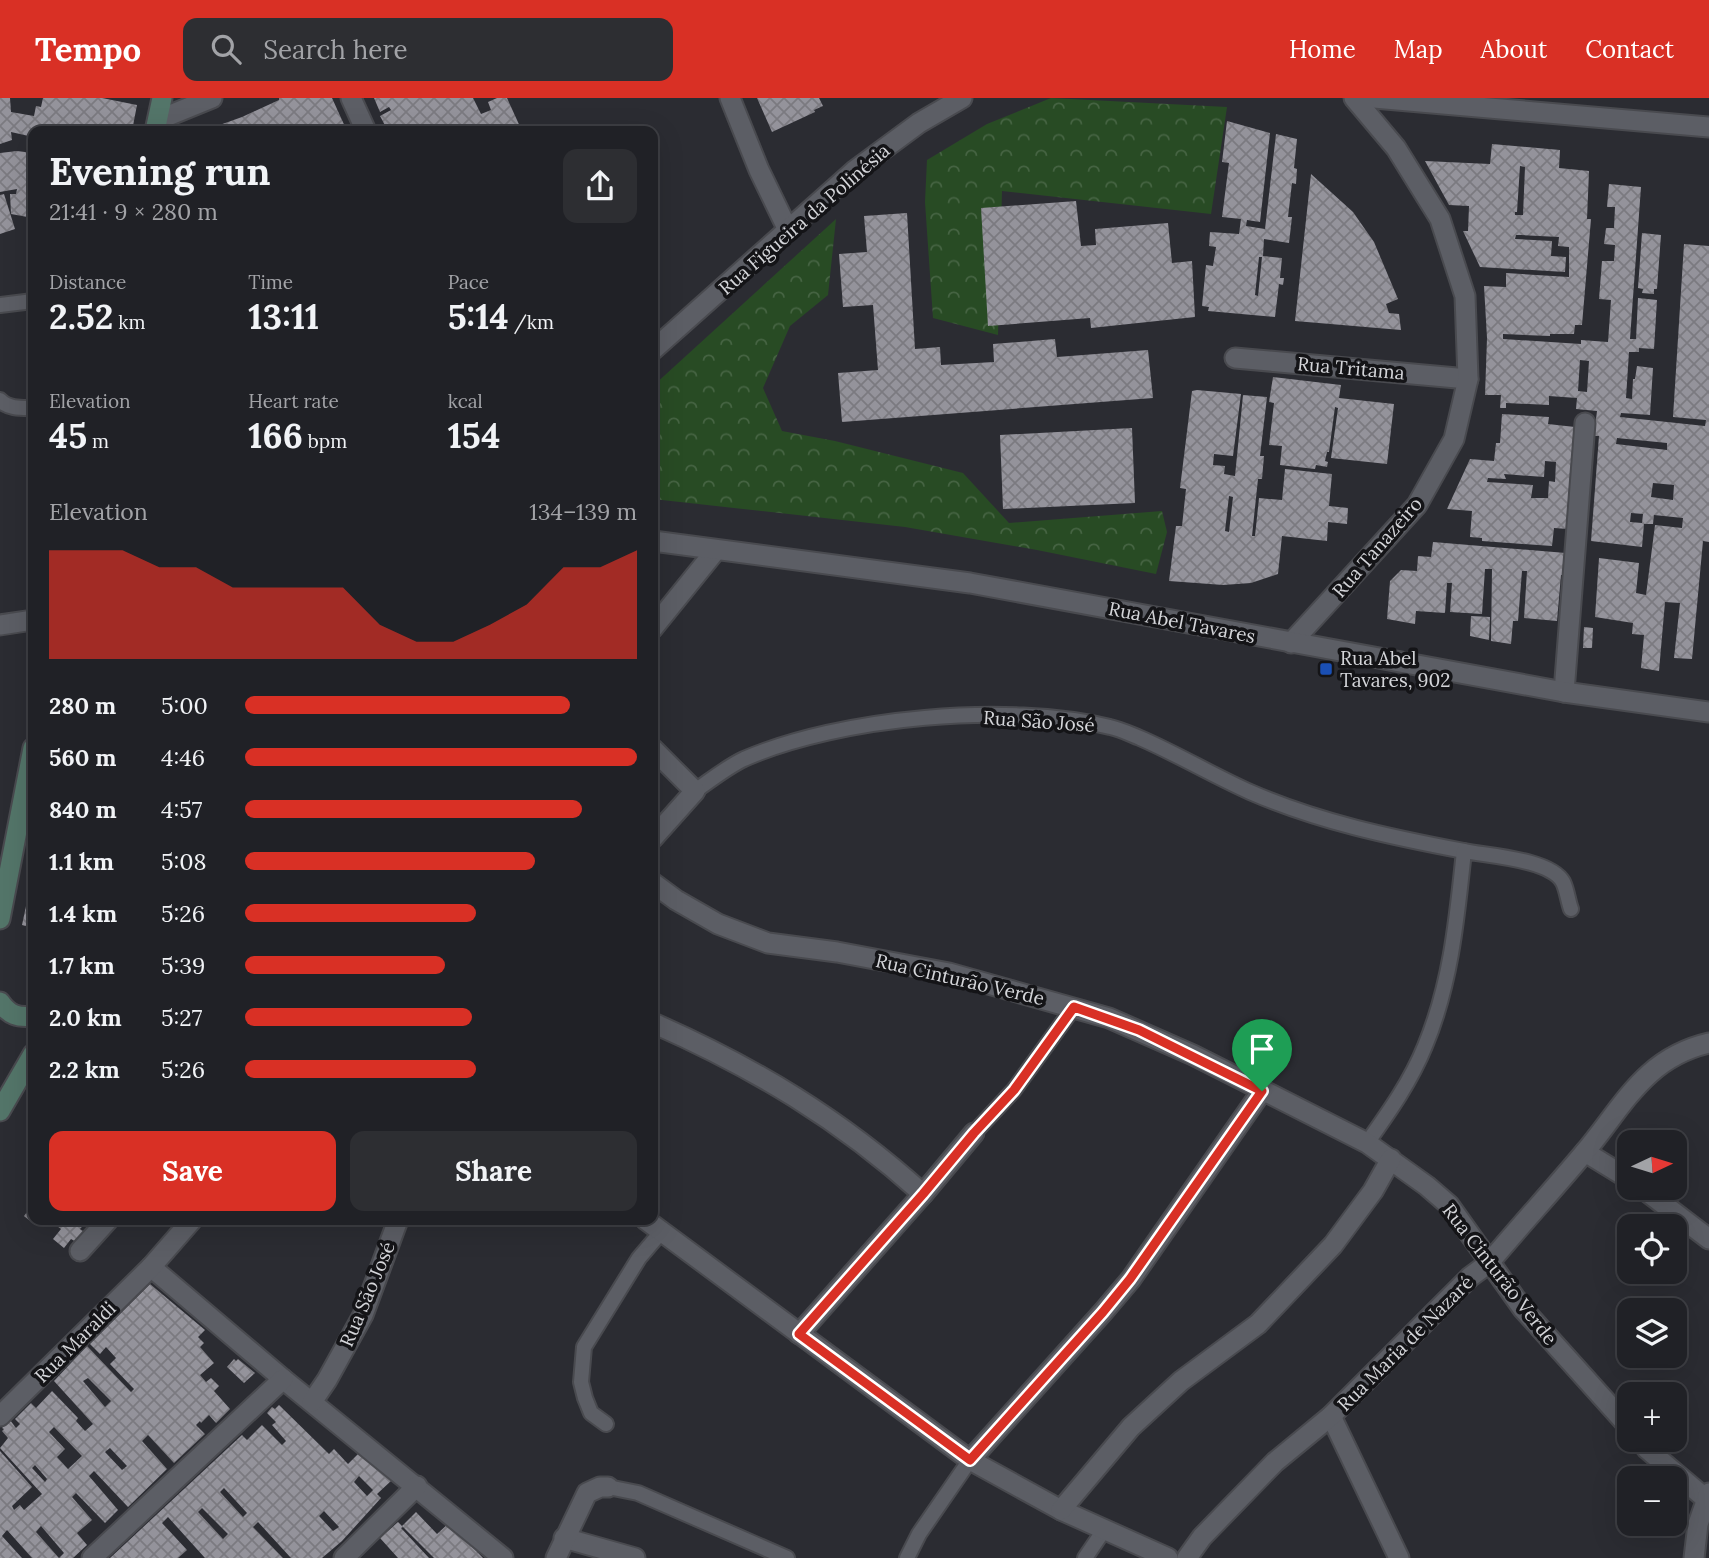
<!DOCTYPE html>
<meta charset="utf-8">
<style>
:root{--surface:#202126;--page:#2d2e32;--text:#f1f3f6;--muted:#a2a3a7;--line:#3d3e43;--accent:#d93025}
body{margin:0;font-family:Lora,serif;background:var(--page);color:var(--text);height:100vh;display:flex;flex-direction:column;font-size:26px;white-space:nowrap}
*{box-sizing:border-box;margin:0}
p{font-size:23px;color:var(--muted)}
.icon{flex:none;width:38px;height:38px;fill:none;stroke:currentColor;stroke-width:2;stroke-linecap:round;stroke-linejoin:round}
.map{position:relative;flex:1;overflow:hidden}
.panel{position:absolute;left:28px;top:28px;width:630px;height:1099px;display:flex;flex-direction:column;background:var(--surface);border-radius:14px;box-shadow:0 7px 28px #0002,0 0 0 2px var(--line)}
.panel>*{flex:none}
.needle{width:46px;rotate:86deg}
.controls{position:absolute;left:1617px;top:1032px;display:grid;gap:14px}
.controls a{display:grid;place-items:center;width:70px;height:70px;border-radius:14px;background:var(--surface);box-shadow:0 7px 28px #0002,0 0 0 2px var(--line);font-size:35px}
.pin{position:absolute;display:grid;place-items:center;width:60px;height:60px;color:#fff;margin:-72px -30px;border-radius:50% 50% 50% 0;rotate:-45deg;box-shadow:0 0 7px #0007}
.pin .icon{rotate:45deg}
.round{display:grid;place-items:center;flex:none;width:74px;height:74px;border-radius:14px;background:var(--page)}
.summary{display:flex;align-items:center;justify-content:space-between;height:119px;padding:0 21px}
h1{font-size:38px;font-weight:700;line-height:52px}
.figures{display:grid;grid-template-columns:repeat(3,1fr);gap:10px;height:119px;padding:7px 21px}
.figures div{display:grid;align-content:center}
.figures b{font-size:35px;font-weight:700}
.figures small{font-size:19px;font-weight:400}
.figures p{font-size:19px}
.chart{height:196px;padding:14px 21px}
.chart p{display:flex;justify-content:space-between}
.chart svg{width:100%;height:126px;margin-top:7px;fill:var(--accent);opacity:.7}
.primary-button{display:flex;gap:14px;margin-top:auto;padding:14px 21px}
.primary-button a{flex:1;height:80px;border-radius:14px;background:var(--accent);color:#fff;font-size:28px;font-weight:700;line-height:80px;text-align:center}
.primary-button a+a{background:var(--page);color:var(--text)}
ul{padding:0 21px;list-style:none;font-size:23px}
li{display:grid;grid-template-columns:112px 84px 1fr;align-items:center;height:52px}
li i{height:18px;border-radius:9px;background:var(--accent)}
header{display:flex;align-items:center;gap:42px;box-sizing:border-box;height:98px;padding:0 35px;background:var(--accent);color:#fff}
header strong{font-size:33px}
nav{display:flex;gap:38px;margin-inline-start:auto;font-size:24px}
.search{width:490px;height:63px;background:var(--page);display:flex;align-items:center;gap:18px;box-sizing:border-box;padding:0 24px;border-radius:14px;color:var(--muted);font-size:26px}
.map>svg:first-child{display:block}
.forest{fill:url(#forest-crowns)}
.building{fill:url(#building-cross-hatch);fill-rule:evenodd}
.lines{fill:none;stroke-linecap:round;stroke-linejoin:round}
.service-casing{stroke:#494a4f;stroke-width:18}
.minor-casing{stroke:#494a4f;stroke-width:23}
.tertiary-casing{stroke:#494a4f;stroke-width:23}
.secondary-casing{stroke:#494a4f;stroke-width:23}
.service{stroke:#5c5e65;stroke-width:14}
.minor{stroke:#5c5e65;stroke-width:19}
.tertiary{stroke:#5c5e65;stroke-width:19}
.secondary{stroke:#537569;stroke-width:19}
.route-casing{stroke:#fff;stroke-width:14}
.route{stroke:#d93025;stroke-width:9}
.transit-dot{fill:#1a4fb4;stroke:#141417;stroke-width:2.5}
.labels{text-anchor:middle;stroke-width:7;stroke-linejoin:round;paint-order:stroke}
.street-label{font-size:19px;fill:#d4d5d9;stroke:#141417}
.poi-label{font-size:19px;fill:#d4d5d9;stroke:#141417;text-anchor:start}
</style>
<header>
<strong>Tempo</strong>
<div class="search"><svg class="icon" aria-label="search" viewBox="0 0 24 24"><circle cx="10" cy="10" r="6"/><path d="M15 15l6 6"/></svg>Search here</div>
<nav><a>Home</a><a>Map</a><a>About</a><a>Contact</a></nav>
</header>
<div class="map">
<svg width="1709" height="1460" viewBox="0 0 1709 1460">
<defs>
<pattern id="forest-crowns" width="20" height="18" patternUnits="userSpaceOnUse" patternTransform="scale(1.75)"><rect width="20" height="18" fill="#284b24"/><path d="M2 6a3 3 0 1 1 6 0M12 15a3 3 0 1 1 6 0" fill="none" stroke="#466443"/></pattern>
<pattern id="building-cross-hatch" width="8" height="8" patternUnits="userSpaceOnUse" patternTransform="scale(1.75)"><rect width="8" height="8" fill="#94939b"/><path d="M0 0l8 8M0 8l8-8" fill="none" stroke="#7b7a80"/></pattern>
</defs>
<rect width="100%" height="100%" fill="#2b2c32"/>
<g class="forest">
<polygon points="1051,0 1227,9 1211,116 1002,93 998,237 933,220 925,104 927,62 987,26"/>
<polygon points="836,121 828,197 790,228 763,290 782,333 835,343 963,375 1009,425 1162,413 1167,434 1156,476 1037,452 905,429 653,401 653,288"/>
</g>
<g class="building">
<polygon points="0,0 10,0 11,14 34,18 36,8 41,9 43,0 102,0 137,7 132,33 33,33 33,39 11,34 12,42 0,46"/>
<polygon points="279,0 332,0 347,33 216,33 214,29 242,19 279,2"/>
<polygon points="374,0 473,0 481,16 491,12 488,4 497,0 507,0 522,33 432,33 428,27 422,29 423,33 388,33 380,18 391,12 389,9 380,14"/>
<polygon points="757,0 819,0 823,8 814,12 815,14 772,34"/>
<path d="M1227,23L1270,35L1260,124L1247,122L1246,128L1265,131L1276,36L1297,41L1294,70L1297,71L1296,86L1292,85L1288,119H1292L1289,145L1264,141L1263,158L1282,160L1280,180H1284L1283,187L1279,186L1275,219L1208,213L1209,209L1202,208L1206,167L1213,168L1216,149L1209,148L1210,134L1239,136L1241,121L1222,119L1229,65L1222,64ZM1259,159H1262L1258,198L1255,197Z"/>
<path d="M1492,46L1560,52L1559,70L1589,73L1587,121H1591L1582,227H1575L1574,236H1550V238L1503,236V241L1581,246V242L1608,244L1611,202L1599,201L1602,163H1614L1615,147L1604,146L1606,130H1614L1615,109H1607L1609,86L1641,89L1630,241H1636L1638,200L1657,202L1654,251L1639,250V254H1629L1626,300L1632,301L1633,281H1635L1637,268L1653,270L1650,317L1621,315L1620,319L1705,328L1706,322L1673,319L1684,146L1709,148V444L1703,443L1692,561L1674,560L1680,505L1665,504L1659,573L1641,570L1644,537L1632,536L1633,525L1595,519L1599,460L1639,465L1636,495L1646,497L1655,427L1682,430L1683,420L1654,417L1653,426H1644L1642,449L1591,443L1599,338H1594L1597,313L1576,311L1577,300L1549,298V307L1506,305V310H1500L1501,297H1485L1487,240L1484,188L1506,189V175L1569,179V149L1558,148L1559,139L1521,137H1516L1515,141L1552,143L1551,158L1566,159L1565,174L1480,169L1463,133H1468L1469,108L1449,107L1425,63L1490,66ZM1520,68L1525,69L1523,117H1515V114H1517ZM1580,262L1589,263L1587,294L1578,293ZM1617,340L1667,345V352L1616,346ZM1653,385L1674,387L1673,402L1651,399ZM1631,415L1643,416L1642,425L1630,424Z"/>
<polygon points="17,53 33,55 33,120 11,116 10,96 16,96 17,91 0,94 0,55"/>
<polygon points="1311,76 1353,114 1374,144 1398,201 1386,206 1389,215 1399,216 1401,232 1295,223"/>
<polygon points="4,96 15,131 0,136 0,97"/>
<polygon points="1076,103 1081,148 1096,147 1095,131 1168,125 1172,165 1192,163 1195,219 1091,230 1090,220 988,228 981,110"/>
<polygon points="907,115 915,251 940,249 941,267 994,264 993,246 1055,241 1057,259 1148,252 1153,300 842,324 838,275 878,272 873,207 843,209 839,156 867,154 864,118"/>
<polygon points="1642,135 1661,137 1657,191 1654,191 1654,196 1642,195 1643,191 1638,190"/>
<polygon points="1273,279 1341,287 1339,300 1394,306 1387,366 1331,360 1338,310 1335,309 1329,354 1327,354 1325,363 1328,364 1327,369 1316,367 1315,371 1280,367 1282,348 1269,347 1274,305 1269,304"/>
<path d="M1197,292L1241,296L1233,358L1214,356L1213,367L1225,368L1224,376L1235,378L1243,297L1267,299L1260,358H1264L1262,381H1258L1252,438H1255L1259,400L1282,402L1285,371L1332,376L1329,408L1348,410L1347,426L1328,424L1327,443L1282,438L1278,476L1251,485L1223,487L1169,483L1176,428H1182L1186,391L1180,390L1192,293ZM1229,398L1233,399L1229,434L1225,433Z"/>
<path d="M1502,316L1549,319L1548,326L1575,329L1568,431L1554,430L1552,448L1482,443V440L1470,439L1472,413L1447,411L1470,361L1494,363L1496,345H1500ZM1545,363L1556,364L1555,384L1549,383L1548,400H1531L1533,387L1487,384L1488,380L1506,381L1504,376L1544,379Z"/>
<polygon points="1132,330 1135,405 1003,411 1000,337"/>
<polygon points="1433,444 1566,455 1564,477 1561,477 1557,523 1524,520 1527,473 1522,473 1518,523 1513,523 1511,546 1491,543 1492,471 1485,471 1482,516 1450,514 1452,485 1447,485 1445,515 1416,513 1415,526 1387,521 1390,483 1401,472 1417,473 1418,458 1431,459"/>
<polygon points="1471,518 1490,519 1489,542 1470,538"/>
<polygon points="1584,529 1593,530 1592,550 1583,550"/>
<polygon points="32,780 33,780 33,830 22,827"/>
<polygon points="33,1096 33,1122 39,1122 35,1127 24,1118 31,1109 27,1105"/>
<polygon points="49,1122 88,1122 80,1131 86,1135 78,1145 71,1141 64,1150 53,1141 61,1131"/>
<path d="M150,1186L205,1232L198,1239L204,1245L200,1249L214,1265L200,1277L206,1284L211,1280L219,1288L214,1293L230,1311L216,1325L209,1317L201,1325L200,1323L196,1327L205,1336L174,1365L148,1337L142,1343L167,1371L128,1409L94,1373L89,1378L118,1412L105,1425L76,1395L72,1399L92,1422L77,1435L87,1447L73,1460H59L64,1455L41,1428L36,1434L59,1460H32L7,1432L2,1438L22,1460H0V1353L32,1389L12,1408L14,1412L20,1407L24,1412L42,1396L0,1350L8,1340L2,1333L4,1331L2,1330L10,1322L16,1330L20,1326L15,1321L31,1305L36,1310L52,1293L78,1320L76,1323L85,1333L93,1326L54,1283L87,1248L131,1294L134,1291L110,1266L116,1260L106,1249L100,1256L90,1246ZM88,1280L111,1303L105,1309L83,1283ZM54,1329L82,1358L68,1371L57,1359L65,1351L49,1334ZM110,1350L127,1368L122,1372L105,1354ZM35,1367L47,1381L45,1384L32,1370Z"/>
<polygon points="234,1261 236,1263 238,1261 255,1275 244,1285 227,1269"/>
<path d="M279,1307L329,1356L334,1351L348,1366L361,1353L391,1383L377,1396L381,1400L342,1443L322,1460H291L258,1424L253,1429L283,1460H205L168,1419L162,1425L187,1452L178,1460H110L242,1337L247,1342L262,1327L282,1347L286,1343L272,1327L276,1324L267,1315L272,1309L275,1311ZM359,1378L373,1392L367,1398L354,1384ZM224,1390L247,1415L243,1419L220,1394ZM202,1410L228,1436L223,1441L198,1414ZM324,1413L339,1429L333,1433L319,1418Z"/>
<polygon points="416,1414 437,1436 449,1425 483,1460 434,1460 402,1428"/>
<polygon points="398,1424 403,1429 401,1430 429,1460 398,1460 380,1440"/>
</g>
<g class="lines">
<g class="service-casing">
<g id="service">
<polyline points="0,207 33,203"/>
<path d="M0,302C8,311 22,310 33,310"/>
<path d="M695,693C711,682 727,669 744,661C840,619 1008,604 1110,629C1120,631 1130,636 1140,640C1177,656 1212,677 1250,694C1319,724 1390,739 1464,753"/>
<polyline points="974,1035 1014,992 1074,909"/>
<path d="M1367,1045C1389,1014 1411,983 1425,948C1451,886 1457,819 1464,753C1488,758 1550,761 1563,784C1567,792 1568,803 1571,811"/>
<polyline points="606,1326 591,1315 585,1300 581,1284 584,1249 639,1160 662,1133"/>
<polyline points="608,1389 638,1395 787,1460"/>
<polyline points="907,1460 919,1436 970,1362"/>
<polyline points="1085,1460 1104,1432"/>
</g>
</g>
<g class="minor-casing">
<g id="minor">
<polyline points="351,0 366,33"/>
<polyline points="730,0 759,72 788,132"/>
<polyline points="1374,0 1709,29"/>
<polyline points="158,22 212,0"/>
<polyline points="653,252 854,73 919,25 962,0"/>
<polyline points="1235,260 1468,281"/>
<polyline points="0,527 33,522"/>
<polyline points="653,530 716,452"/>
<polyline points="1291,545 1417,407 1454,341 1468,281 1465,198 1440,121 1396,50 1354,0"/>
<polyline points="1564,594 1585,325"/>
<polyline points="653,651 695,693 653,740"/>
<polyline points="653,785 676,802 718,826 768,845 837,854 949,875 1109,920 1193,957 1367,1045 1427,1088 1449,1107 1523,1211 1629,1329"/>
<path d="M653,925C755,970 840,1021 923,1096"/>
<polyline points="1585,1054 1629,1081"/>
<polyline points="1642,1090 1709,1141"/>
<polyline points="646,1122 970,1362 1061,1412 1168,1460"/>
<polyline points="80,1153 108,1122"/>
<polyline points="151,1169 283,1281 503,1460"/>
<polyline points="799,1236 923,1096 974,1035"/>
<polyline points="312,1304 327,1282 363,1217 398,1122"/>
<polyline points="0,1318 151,1169 192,1122"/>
<polyline points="1331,1318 1399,1460"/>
<polyline points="1640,1342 1647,1351 1706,1401"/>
<polyline points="970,1362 1103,1214 1131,1181 1262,993"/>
<polyline points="1061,1412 1131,1329 1181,1283 1258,1226 1333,1147 1373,1093 1391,1061"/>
<polyline points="564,1440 635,1460"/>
<polyline points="92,1460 283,1281"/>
<polyline points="344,1460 417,1388"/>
<polyline points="556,1460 587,1395 600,1389 608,1389"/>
<path d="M1187,1460L1202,1439L1275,1364L1331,1318L1470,1179L1489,1165C1520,1128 1553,1092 1584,1055C1623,1009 1644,960 1709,945"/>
<polyline points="1694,1460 1698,1426 1709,1395"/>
</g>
</g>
<g class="tertiary-casing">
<polyline id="tertiary" points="653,443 970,485 1564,594 1709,614"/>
</g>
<g class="secondary-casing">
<g id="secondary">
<polyline points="155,33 162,0"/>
<polyline points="0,821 33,650"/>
<path d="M0,904C9,917 18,920 33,918"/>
<polyline points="0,1013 33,956"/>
</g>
</g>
<use href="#service" class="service"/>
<use href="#minor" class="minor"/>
<use href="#tertiary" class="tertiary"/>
<use href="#secondary" class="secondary"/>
</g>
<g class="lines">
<g class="route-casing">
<polygon id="route" points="1074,909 1139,932 1262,993 1130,1181 1103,1214 970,1362 799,1236 923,1096 974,1035 1014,992"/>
</g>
<use href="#route" class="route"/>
</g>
<rect class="transit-dot" x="1319" y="564" width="14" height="14" rx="3.5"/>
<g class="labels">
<g class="street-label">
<text transform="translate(804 121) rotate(-41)" y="7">Rua Figueira da Polinésia</text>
<text transform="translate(1351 270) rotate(5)" y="7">Rua Tritama</text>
<text transform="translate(1377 449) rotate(-49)" y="7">Rua Tanazeiro</text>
<text transform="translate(1182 524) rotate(11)" y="7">Rua Abel Tavares</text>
<text transform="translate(1039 623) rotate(4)" y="7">Rua São José</text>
<text transform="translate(960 881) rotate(13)" y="7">Rua Cinturão Verde</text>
<text transform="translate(1500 1176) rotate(52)" y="7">Rua Cinturão Verde</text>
<text transform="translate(367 1196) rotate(-67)" y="7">Rua São José</text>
<text transform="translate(75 1244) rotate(-45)" y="7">Rua Maraldi</text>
<text transform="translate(1405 1245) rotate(-45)" y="7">Rua Maria de Nazaré</text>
</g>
<g class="poi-label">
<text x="1340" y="567">Rua Abel<tspan x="1340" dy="22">Tavares, 902</tspan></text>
</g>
</g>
</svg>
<div class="controls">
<a><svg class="needle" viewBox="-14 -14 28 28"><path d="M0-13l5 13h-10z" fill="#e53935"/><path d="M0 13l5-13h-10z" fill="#a2a3a7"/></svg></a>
<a><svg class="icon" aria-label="locate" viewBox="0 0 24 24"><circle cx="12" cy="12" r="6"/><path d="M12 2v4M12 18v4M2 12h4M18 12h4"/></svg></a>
<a><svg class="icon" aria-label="layers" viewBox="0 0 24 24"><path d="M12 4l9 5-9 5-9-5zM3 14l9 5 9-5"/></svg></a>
<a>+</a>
<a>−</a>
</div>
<div class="pin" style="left:1262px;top:993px;background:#1e9e55"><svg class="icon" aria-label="arrive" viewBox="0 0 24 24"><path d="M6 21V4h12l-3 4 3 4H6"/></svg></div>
<section class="panel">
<div class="summary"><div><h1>Evening run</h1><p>21:41 · 9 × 280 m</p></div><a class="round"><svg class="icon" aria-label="share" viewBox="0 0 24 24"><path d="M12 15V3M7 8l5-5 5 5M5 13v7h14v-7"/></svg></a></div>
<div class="figures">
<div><p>Distance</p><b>2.52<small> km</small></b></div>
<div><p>Time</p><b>13:11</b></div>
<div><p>Pace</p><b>5:14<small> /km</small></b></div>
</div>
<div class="figures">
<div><p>Elevation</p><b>45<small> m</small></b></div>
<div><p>Heart rate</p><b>166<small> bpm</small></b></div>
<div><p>kcal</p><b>154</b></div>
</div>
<div class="chart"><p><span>Elevation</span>134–139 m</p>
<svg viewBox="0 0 160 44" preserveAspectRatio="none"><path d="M0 44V6L10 6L20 6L30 12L40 12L50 19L60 19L70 19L80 19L90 32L100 38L110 38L120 32L130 25L140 12L150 12L160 6V44z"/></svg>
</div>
<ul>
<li><b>280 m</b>5:00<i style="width:83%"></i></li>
<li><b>560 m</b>4:46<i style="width:100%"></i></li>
<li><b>840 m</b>4:57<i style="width:86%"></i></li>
<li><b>1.1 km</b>5:08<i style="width:74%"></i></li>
<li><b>1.4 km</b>5:26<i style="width:59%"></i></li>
<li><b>1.7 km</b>5:39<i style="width:51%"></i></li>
<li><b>2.0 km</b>5:27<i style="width:58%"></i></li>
<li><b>2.2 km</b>5:26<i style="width:59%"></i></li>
</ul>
<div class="primary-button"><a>Save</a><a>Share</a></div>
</section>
</div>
